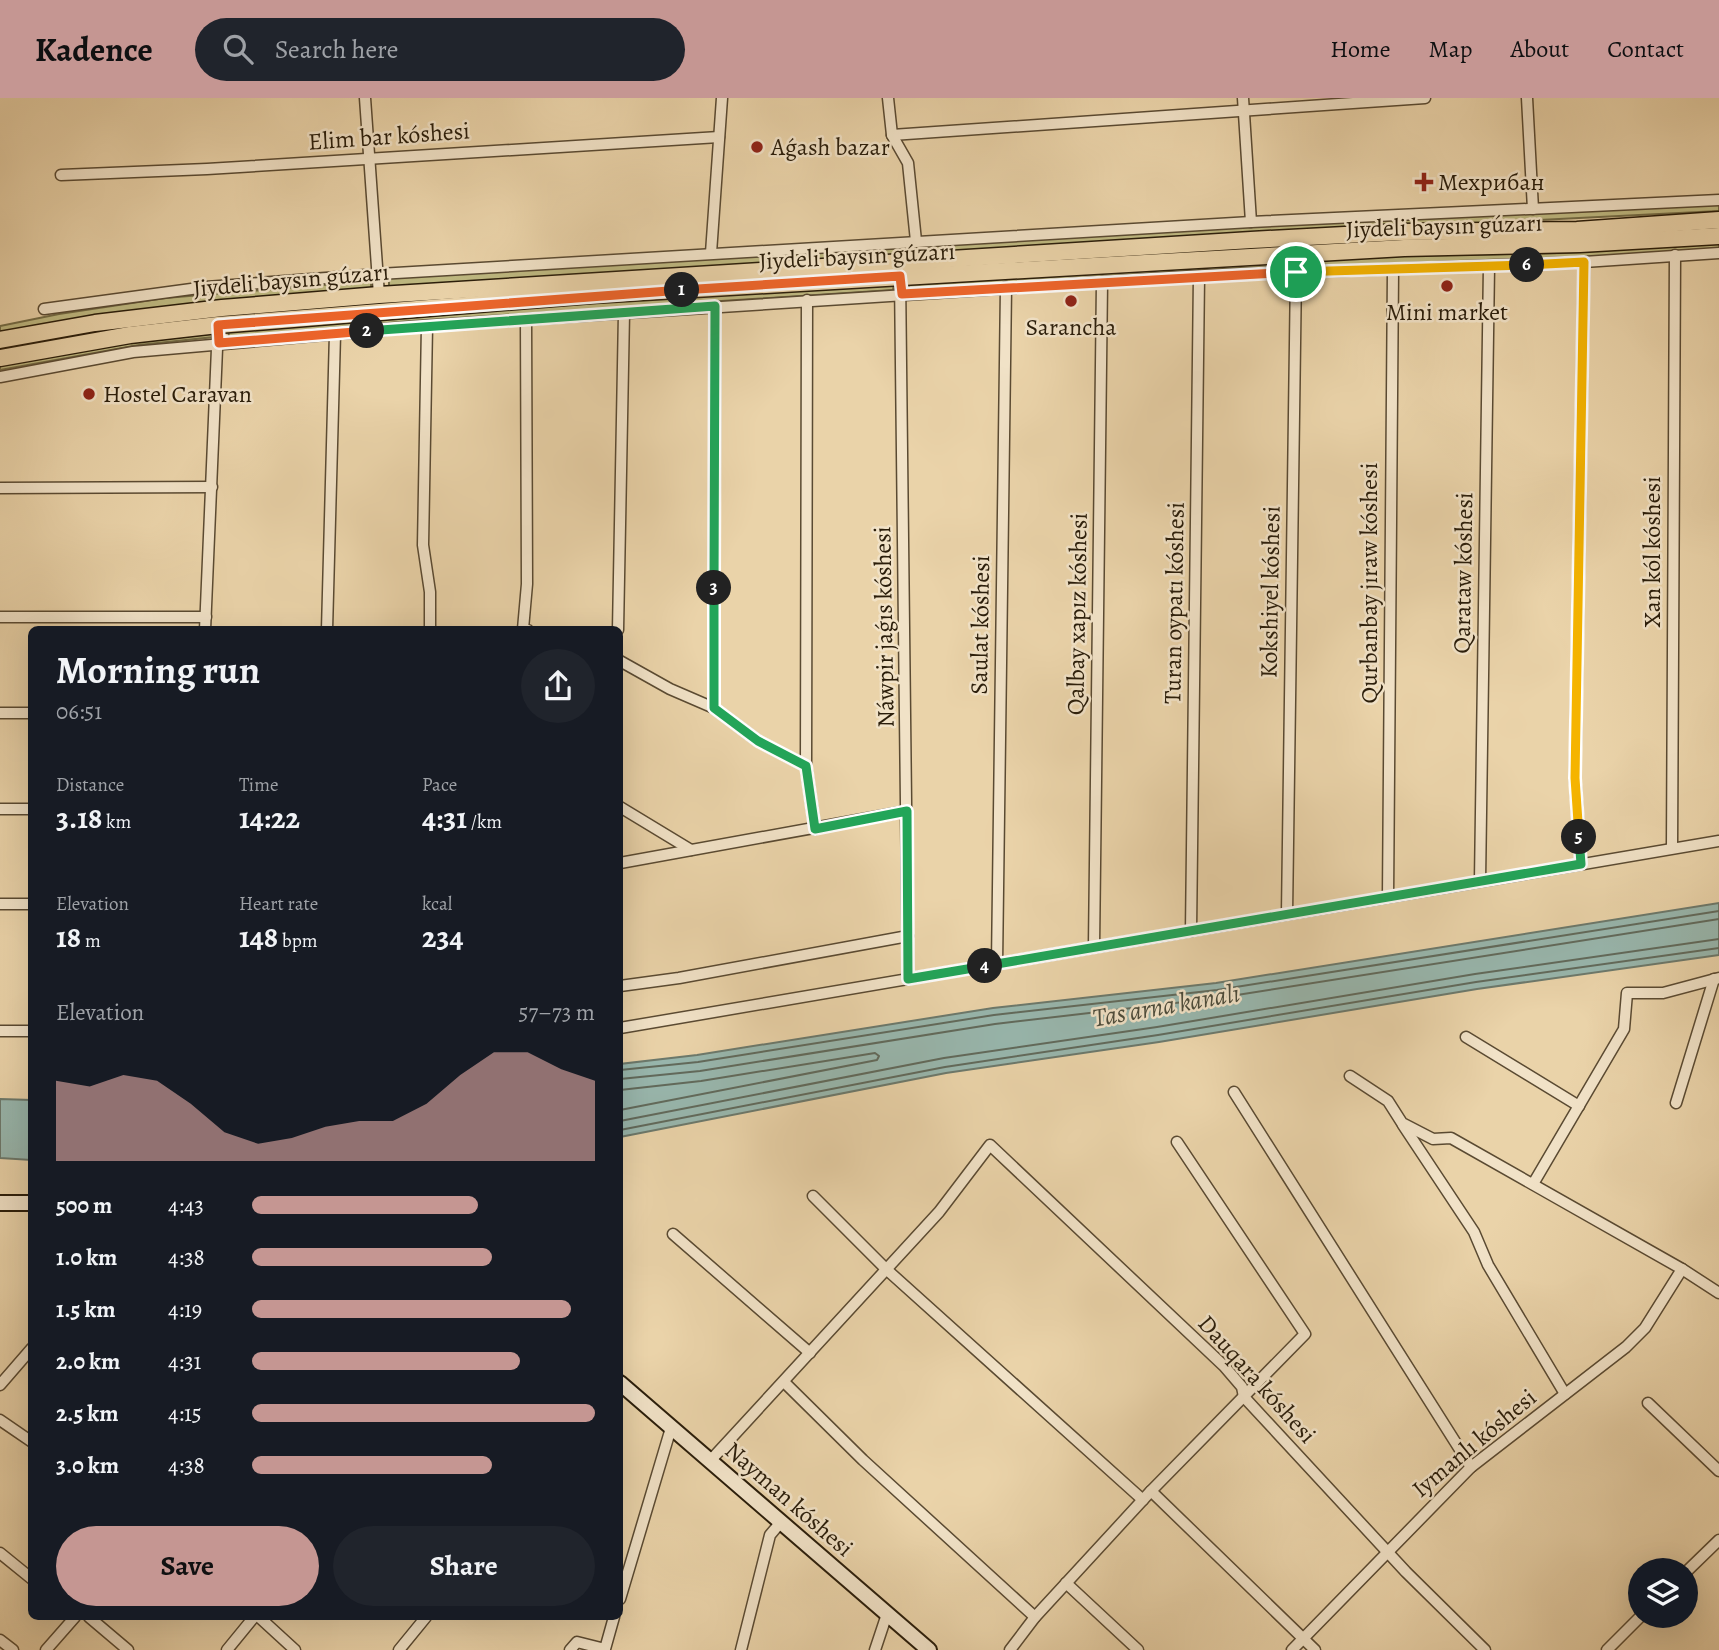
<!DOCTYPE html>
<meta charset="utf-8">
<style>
:root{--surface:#171b24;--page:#20242c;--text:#f1f3f6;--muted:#9ea1a6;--accent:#c59692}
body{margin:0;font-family:Alegreya,serif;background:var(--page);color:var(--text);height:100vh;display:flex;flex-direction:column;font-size:26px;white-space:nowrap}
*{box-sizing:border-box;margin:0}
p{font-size:23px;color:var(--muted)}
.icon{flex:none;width:38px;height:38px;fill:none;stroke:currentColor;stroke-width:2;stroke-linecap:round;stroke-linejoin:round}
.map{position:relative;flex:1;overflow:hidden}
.details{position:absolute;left:28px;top:528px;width:595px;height:994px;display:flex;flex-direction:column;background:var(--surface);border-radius:10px;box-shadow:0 7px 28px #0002}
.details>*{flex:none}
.tools{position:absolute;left:1628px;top:1460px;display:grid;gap:14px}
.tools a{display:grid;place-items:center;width:70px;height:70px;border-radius:50%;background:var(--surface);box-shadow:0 7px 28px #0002;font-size:35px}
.pin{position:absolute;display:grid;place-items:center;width:60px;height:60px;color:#fff;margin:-30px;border:4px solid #fff;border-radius:50%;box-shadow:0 2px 7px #0007}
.km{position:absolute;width:35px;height:35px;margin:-18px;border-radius:50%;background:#222;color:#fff;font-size:19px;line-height:35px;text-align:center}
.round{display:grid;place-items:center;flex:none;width:74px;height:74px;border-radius:37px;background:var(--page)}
.summary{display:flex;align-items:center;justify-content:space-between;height:119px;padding:0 28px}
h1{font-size:38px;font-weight:700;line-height:52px}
.figures{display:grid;grid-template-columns:repeat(3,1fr);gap:10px;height:119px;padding:7px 28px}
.figures div{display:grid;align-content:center}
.figures b{font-size:30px;font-weight:700}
.figures small{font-size:19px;font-weight:400}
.figures p{font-size:19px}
.chart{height:196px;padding:14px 28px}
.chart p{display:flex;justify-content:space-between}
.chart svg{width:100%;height:126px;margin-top:7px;fill:var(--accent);opacity:.7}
.primary-button{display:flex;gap:14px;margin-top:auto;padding:14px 28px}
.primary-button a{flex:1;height:80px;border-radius:42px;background:var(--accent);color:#111;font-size:28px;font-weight:700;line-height:80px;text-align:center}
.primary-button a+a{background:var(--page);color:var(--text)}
ul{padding:0 28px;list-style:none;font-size:23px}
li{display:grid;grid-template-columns:112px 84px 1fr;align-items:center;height:52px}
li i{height:18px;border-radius:9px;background:var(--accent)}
header{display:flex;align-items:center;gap:42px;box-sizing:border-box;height:98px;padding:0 35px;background:var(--accent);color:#111}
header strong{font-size:33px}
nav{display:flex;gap:38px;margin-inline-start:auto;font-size:24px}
.search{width:490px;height:63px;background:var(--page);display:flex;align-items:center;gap:18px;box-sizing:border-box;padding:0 24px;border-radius:38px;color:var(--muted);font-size:26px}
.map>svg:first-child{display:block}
.green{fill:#bfba82;stroke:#746c46;stroke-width:2}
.water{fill:#98b7ae;stroke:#6c796c;stroke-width:2}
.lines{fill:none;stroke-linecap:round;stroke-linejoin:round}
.shore{stroke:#616a5c;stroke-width:2}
.minor-casing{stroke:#5a4a32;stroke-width:13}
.secondary-casing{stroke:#2a1d0a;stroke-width:18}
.primary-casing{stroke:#2a1d0a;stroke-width:19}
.minor{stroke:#f1e2c7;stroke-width:10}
.secondary{stroke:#f1e2c7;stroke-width:14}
.primary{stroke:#ead3a9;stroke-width:16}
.split-1-casing{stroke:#fff;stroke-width:14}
.split-2-casing{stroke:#fff;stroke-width:14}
.split-3-casing{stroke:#fff;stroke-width:14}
.split-4-casing{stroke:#fff;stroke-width:14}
.split-5-casing{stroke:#fff;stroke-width:14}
.split-6-casing{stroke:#fff;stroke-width:14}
.split-7-casing{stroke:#fff;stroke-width:14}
.split-1{stroke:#f0652b;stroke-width:9}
.split-2{stroke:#f0652b;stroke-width:9}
.split-3{stroke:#22a559;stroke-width:9}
.split-4{stroke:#22a559;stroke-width:9}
.split-5{stroke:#22a559;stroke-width:9}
.split-6{stroke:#f5b400;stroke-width:9}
.split-7{stroke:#f5b400;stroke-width:9}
.poi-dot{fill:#8f2418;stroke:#f1e2c7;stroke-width:2.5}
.labels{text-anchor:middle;stroke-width:5;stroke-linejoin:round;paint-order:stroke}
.street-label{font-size:24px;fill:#2a1d0a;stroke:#f1e2c7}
.poi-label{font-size:24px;fill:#2a1d0a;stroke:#f1e2c7;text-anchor:start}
.water-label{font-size:26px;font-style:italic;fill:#4b4b3b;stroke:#f1e2c7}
</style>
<header>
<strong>Kadence</strong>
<div class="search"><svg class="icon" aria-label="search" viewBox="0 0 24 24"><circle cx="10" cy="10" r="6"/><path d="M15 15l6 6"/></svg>Search here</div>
<nav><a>Home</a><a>Map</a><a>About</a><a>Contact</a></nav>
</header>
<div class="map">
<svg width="1719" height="1552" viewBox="0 0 1719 1552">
<rect width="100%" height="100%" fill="#ead3a9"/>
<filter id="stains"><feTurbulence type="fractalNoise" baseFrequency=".00286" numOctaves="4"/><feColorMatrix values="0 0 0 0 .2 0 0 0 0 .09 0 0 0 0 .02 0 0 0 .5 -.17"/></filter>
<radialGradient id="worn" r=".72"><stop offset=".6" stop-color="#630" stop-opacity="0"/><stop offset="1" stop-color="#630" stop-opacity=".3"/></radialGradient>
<g class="green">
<polygon points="1719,106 1719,113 1239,137 389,191 389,179 1240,128"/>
<polygon points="1719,145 1719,152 1598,160 1240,170 909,191 909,184 1389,158 1565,155"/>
<polygon points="371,183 371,191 0,236 0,228 59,216 165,200"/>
<polygon points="894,184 893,192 410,223 229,239 228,231"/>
<polygon points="214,233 214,239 139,247 0,272 0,265 139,241"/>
</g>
<g class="water">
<polygon points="1719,805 1719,857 1477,891 1159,944 946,975 620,1039 620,966 697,957 993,910 1216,885"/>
<polygon points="0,1001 31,1002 31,1062 0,1060"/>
</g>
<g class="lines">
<g class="shore">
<polyline points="620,972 698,964 994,917 1217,892 1719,813"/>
<polyline points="620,981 700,973 995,926 1218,900 1719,821"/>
<polyline points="620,992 701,983 875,955 879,958 877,962 620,1012"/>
<polyline points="620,1023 944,960 1157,929 1475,876 1719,841"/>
<polyline points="620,1032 945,969 1158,937 1476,884 1719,850"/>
</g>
<g class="minor-casing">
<g id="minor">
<polyline points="365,0 379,197"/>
<polyline points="888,0 892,37 908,65 916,143"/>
<polyline points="1243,0 1251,124"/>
<polyline points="1527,0 1533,111"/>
<polyline points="892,37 1425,0"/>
<polyline points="61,77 207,71 719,39"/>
<polyline points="711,155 722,0"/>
<polyline points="900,178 908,881"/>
<polyline points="807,202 806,668 815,731"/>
<polyline points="44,211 206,189 379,176 1251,124 1719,102"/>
<polyline points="526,222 527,486 523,531 528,532"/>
<polyline points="427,228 423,447 430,494 430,532"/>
<polyline points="0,279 133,254 427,228 1199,178 1584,164 1719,155"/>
<polyline points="0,390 212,389"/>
<polyline points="0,519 206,519"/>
<polyline points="205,532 218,227"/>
<polyline points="327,532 335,236"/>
<polyline points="618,532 624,215"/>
<polyline points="620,563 670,591 714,610 758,643 806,668"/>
<polyline points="714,610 715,208"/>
<polyline points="0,615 32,615"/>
<polyline points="620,709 691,752"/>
<polyline points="0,711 32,711"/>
<polyline points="1672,750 1675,157"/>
<polyline points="620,765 907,713"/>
<polyline points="1581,766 1575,680 1584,164"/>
<polyline points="1480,783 1489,168"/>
<polyline points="1388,799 1393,172"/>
<polyline points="0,806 32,806"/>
<polyline points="1287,816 1296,174"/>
<polyline points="1191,833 1199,178"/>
<polyline points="1094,849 1102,184"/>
<polyline points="997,866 1006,189"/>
<polyline points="620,888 679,880 908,838"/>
<polyline points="620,930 1719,743"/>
<polyline points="0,933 32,933"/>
<polyline points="1466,939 1579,1008"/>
<polyline points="1350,978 1388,1003 1402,1025 1433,1041 1451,1040 1682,1171 1719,1195"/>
<polyline points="1234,994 1471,1369"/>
<polyline points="1676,1005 1714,881"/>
<polyline points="1403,1027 1474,1134 1488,1167 1565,1296"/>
<polyline points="1533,1086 1624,931 1627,895 1663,895 1719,880"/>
<polyline points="813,1098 886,1171 1143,1402"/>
<polyline points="673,1136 810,1255"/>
<polyline points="784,1284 863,1362 1035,1519"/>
<polyline points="0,1287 32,1250"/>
<polyline points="1648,1305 1719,1373"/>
<polyline points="0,1322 32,1344"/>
<polyline points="710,1363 939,1114 990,1047 1224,1268 1242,1289 1244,1299 1406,1474 1485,1552"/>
<polyline points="1151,1393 1315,1552"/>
<polyline points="0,1455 32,1481"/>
<polyline points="1685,1475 1719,1442"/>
<polyline points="1066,1485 1138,1552"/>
<polyline points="620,1501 671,1330"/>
<polyline points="89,1519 128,1552"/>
<polyline points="259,1519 295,1552"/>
<polyline points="0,1542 13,1552"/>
<polyline points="46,1552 75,1519"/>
<polyline points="227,1552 254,1519"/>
<polyline points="399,1552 426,1519"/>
<polyline points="570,1552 577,1544 605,1551 614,1519"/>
<polyline points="741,1552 770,1437 781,1424"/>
<polyline points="875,1552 887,1516"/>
<polyline points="1010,1552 1035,1519 1151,1393 1305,1236 1177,1044"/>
<polyline points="1292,1552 1471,1369 1626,1249 1645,1230 1682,1171"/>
<polyline points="1607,1552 1642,1517"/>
</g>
</g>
<g class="secondary-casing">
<g id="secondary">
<polyline points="0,1105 32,1105"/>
<polyline points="620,1285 929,1552"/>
</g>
</g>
<g class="primary-casing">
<g id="primary">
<polyline points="0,242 95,225 222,210 379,197 1251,142 1400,134 1577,132 1719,122"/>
<polyline points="0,260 130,237 218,227 592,197 1404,150 1580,146 1719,138"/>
</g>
</g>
<use href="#minor" class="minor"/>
<use href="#secondary" class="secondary"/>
<use href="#primary" class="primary"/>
</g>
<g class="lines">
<g class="split-1-casing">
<polyline id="split-1" points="682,192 900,178 902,196 1296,174"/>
</g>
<g class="split-2-casing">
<polyline id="split-2" points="367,233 219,245 218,227 682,192"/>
</g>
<g class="split-3-casing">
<polyline id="split-3" points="367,233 715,208 714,490"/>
</g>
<g class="split-4-casing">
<polyline id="split-4" points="714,490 714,610 758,643 806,668 815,731 907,713 908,881 985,868"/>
</g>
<g class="split-5-casing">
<polyline id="split-5" points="985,868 1581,766 1579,739"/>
</g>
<g class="split-6-casing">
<polyline id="split-6" points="1527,167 1584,164 1575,680 1579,739"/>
</g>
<g class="split-7-casing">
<polyline id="split-7" points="1296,174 1527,167"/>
</g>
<use href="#split-1" class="split-1"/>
<use href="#split-2" class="split-2"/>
<use href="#split-3" class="split-3"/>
<use href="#split-4" class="split-4"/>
<use href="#split-5" class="split-5"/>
<use href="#split-6" class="split-6"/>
<use href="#split-7" class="split-7"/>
</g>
<g class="poi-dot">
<circle cx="757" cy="49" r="7"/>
<path d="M1420.5 73.5h7v7h7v7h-7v7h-7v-7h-7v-7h7z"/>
<circle cx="1447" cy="188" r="7"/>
<circle cx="1071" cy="203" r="7"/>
<circle cx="89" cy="296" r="7"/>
</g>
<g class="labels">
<g class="street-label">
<text transform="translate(389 38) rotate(-4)" y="8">Elim bar kóshesi</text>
<text transform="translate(1444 128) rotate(-2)" y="8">Jiydeli baysın gúzarı</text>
<text transform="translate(857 158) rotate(-3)" y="8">Jiydeli baysın gúzarı</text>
<text transform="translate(291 182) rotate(-5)" y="8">Jiydeli baysın gúzarı</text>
<text transform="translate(1652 454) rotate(-90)" y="8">Xan kól kóshesi</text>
<text transform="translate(1463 475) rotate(-89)" y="8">Qarataw kóshesi</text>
<text transform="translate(1369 485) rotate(-90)" y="8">Qurbanbay jıraw kóshesi</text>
<text transform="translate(1270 494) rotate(-89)" y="8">Kokshiyel kóshesi</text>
<text transform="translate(1174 505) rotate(-89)" y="8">Turan oypatı kóshesi</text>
<text transform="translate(1077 516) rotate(-89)" y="8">Qalbay xapız kóshesi</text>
<text transform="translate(980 527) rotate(-89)" y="8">Saulat kóshesi</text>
<text transform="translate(884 529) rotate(-91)" y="8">Náwpir jaǵıs kóshesi</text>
<text transform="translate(1257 1281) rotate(48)" y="8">Dauqara kóshesi</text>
<text transform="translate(1474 1345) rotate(-40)" y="8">Iymanlı kóshesi</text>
<text transform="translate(789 1401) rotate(41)" y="8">Nayman kóshesi</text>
</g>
<g class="poi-label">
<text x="771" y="57">Aǵash bazar</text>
<text x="1438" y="92">Мехрибан</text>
<text x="1447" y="222" text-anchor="middle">Mini market</text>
<text x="1071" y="237" text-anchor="middle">Sarancha</text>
<text x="103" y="304">Hostel Caravan</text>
</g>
<g class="water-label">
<text transform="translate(1166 907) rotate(-10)" y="9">Tas arna kanalı</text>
</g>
</g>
<rect width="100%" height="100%" filter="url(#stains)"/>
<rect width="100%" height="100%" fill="url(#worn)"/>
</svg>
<div class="tools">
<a><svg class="icon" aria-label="layers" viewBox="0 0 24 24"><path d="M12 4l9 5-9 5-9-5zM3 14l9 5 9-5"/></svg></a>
</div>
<div class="pin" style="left:1296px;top:174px;background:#1e9e55"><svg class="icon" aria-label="arrive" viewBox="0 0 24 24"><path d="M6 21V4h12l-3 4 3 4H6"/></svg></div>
<b class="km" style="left:682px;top:192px">1</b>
<b class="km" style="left:367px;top:233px">2</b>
<b class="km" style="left:714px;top:490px">3</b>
<b class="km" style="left:985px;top:868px">4</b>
<b class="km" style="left:1579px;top:739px">5</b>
<b class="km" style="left:1527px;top:167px">6</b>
<section class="details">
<div class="summary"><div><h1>Morning run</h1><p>06:51</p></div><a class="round"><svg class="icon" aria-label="share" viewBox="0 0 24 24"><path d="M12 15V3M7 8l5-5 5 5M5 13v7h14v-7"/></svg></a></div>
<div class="figures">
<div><p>Distance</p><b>3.18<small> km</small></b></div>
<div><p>Time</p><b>14:22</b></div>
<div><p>Pace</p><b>4:31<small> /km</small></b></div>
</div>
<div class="figures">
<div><p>Elevation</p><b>18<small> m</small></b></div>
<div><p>Heart rate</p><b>148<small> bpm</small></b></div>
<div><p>kcal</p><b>234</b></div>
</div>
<div class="chart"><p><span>Elevation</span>57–73 m</p>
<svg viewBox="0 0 160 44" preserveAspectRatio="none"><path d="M0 44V16L10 18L20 14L30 16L40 24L50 34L60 38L70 36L80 32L90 30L100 30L110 24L120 14L130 6L140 6L150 12L160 16V44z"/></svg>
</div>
<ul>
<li><b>500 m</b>4:43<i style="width:66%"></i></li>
<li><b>1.0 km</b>4:38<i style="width:70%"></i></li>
<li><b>1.5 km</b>4:19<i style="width:93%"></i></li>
<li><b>2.0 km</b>4:31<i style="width:78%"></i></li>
<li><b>2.5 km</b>4:15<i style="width:100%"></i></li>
<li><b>3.0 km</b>4:38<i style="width:70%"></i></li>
</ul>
<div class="primary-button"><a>Save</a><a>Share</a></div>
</section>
</div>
